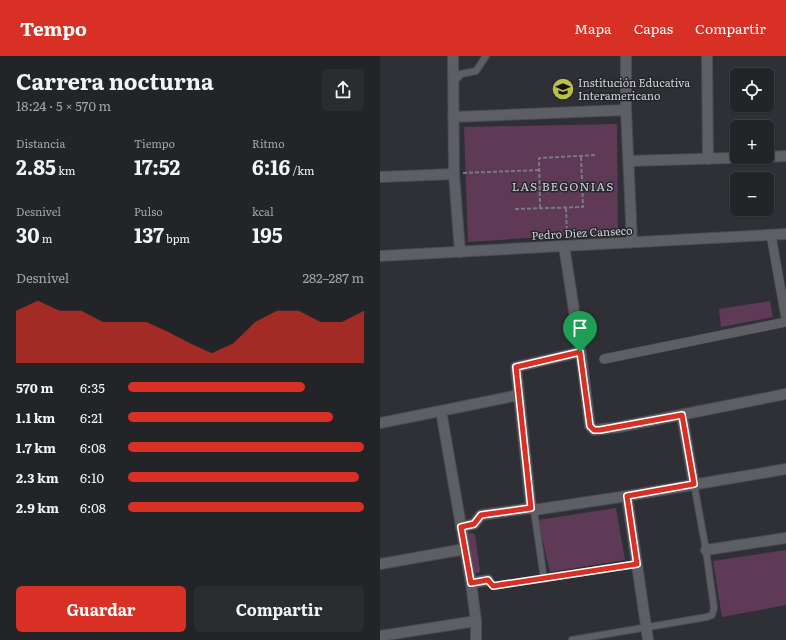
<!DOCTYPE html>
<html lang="es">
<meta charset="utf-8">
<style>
:root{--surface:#232428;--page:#2b2c30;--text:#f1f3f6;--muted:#a3a4a8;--line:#404145;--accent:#d93025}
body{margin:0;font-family:Literata,serif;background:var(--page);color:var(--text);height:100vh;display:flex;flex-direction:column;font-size:15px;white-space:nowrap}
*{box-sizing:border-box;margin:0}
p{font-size:13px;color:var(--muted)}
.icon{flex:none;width:22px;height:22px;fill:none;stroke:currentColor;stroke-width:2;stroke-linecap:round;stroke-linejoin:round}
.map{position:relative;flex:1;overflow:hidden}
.details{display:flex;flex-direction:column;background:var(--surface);width:380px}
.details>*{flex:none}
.buttons{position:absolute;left:350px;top:12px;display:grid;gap:8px}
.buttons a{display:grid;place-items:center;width:44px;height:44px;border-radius:6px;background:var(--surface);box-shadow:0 1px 3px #0004,0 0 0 1px var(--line);font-size:20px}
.pin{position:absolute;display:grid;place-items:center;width:34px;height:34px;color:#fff;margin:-41px -17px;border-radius:50% 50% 50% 0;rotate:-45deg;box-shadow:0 0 4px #0007}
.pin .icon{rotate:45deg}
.round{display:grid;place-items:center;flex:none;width:42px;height:42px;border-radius:6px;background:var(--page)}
.overview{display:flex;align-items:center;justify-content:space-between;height:68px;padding:0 16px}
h1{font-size:22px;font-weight:700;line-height:30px}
.figures{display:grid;grid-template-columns:repeat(3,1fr);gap:6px;height:68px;padding:4px 16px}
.figures div{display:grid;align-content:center}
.figures b{font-size:20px;font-weight:700}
.figures small{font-size:11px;font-weight:400}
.figures p{font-size:11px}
.chart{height:112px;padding:8px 16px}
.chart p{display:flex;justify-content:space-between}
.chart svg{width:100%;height:72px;margin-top:4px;fill:var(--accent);opacity:.7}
.primary-button{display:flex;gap:8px;margin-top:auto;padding:8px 16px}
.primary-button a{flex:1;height:46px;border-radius:6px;background:var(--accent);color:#fff;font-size:16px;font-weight:700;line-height:46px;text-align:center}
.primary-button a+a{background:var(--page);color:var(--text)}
ul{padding:0 16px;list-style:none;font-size:13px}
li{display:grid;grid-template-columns:64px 48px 1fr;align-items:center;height:30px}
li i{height:10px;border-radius:5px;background:var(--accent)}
header{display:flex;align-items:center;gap:24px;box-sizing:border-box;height:56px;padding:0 20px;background:var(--accent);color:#fff}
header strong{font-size:19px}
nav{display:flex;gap:22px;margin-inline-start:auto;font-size:14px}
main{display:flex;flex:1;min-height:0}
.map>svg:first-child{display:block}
.green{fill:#5e3a56}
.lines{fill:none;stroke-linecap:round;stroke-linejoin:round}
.service-casing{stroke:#4b4c50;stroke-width:8}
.pedestrian-casing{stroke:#4b4c50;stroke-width:10}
.minor-casing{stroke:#4b4c50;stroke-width:12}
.tertiary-casing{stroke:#4b4c50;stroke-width:12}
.path{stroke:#7a7b7f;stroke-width:2;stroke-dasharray:4 2;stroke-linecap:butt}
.service{stroke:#5e5f65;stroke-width:6}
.pedestrian{stroke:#5e5f65;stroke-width:9}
.minor{stroke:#5e5f65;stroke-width:10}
.tertiary{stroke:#5e5f65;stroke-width:10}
.route-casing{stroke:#fff;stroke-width:8}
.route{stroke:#d93025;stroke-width:5}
.labels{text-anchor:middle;stroke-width:3;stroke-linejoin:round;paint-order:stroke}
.poi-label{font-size:11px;fill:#d0d1d4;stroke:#25262b;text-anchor:start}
.street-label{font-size:11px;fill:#d0d1d4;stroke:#25262b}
.neighbourhood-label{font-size:12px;letter-spacing:1px;fill:#d0d1d4;stroke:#25262b}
</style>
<header>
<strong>Tempo</strong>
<nav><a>Mapa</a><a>Capas</a><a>Compartir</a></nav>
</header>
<main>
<section class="details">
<div class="overview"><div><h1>Carrera nocturna</h1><p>18:24 · 5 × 570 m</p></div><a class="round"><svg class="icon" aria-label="share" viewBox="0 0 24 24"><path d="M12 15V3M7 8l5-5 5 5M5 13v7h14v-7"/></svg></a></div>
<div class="figures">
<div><p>Distancia</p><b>2.85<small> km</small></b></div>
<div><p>Tiempo</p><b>17:52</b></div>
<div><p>Ritmo</p><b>6:16<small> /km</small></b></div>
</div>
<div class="figures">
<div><p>Desnivel</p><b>30<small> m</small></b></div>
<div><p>Pulso</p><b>137<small> bpm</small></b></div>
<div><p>kcal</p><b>195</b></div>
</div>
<div class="chart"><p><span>Desnivel</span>282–287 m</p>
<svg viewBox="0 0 160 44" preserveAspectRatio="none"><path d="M0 44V12L10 6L20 12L30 12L40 19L50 19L60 19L70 25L80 32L90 38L100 32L110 19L120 12L130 12L140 19L150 19L160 12V44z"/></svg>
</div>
<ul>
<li><b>570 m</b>6:35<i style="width:75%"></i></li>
<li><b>1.1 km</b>6:21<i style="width:87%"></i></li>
<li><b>1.7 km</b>6:08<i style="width:100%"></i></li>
<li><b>2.3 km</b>6:10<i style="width:98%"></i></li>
<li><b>2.9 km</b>6:08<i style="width:100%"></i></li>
</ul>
<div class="primary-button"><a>Guardar</a><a>Compartir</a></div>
</section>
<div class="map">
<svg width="406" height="584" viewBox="0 0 406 584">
<rect width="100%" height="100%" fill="#2f3035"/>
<g class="green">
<polygon points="237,68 238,176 88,186 84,71"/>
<polygon points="390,245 393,261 341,271 339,253"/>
<polygon points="236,452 245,504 170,516 158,464"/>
<polygon points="89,477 92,477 95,479 100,514 99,517 93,517 88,479"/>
<polygon points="406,494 406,549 342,561 333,505"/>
</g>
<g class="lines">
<g class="service-casing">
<g id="service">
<polyline points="73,27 81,18 96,15 106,0"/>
<polyline points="154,454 164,523"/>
<polyline points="108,524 113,530 257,508"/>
<polyline points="192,584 327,561 332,559 334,552 326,494 314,428"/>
</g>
</g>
<g class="pedestrian-casing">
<g id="pedestrian">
<polyline points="391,179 406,263"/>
<polyline points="224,303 406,266"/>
</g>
</g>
<g class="minor-casing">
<g id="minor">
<polyline points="73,0 74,118 80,196"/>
<polyline points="246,0 246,54 252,186"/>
<polyline points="327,0 328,103"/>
<polyline points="73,61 246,54"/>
<polyline points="387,101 406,100"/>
<polyline points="249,105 387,101"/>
<polyline points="0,121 74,118"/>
<polyline points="184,190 202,306 210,370 214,374 239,371 406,338"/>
<polyline points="61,355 91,527 96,565 96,584"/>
<polyline points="302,359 314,428"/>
<polyline points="0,367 139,339"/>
<polyline points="247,440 268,584"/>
<polyline points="151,452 136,311 200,296"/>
<polyline points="81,471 94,468 101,459 151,452 154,454 247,440 406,413"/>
<polyline points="326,494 406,482"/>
<polyline points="0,508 85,493"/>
<polyline points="91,527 108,524"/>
<polyline points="0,580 96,565"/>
</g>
</g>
<g class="tertiary-casing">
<polyline id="tertiary" points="0,200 406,178"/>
</g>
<g class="path">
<polyline points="83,117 159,114"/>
<polyline points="160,152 159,102 217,99"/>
<polyline points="186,152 187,181"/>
<polyline points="135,153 203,151 201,100"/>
</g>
<use href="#service" class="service"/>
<use href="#pedestrian" class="pedestrian"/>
<use href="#minor" class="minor"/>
<use href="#tertiary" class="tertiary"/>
</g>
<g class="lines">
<g class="route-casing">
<polygon id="route" points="200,296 210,370 214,374 220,374 302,359 314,428 247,440 257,508 113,530 108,524 91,527 81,471 94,468 101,459 151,452 136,311"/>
</g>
<use href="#route" class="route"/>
</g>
<defs>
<g id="school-disc" transform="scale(1.15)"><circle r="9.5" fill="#b9c046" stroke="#25262b"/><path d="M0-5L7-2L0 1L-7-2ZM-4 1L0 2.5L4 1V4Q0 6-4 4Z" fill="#111"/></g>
</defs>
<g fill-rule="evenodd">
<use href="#school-disc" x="183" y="33"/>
</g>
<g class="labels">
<g class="poi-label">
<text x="198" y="31">Institución Educativa<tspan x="198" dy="13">Interamericano</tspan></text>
</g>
<g class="street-label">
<text transform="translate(202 177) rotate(-3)" y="4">Pedro Diez Canseco</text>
</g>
<g class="neighbourhood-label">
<text x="183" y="135">LAS BEGONIAS</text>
</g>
</g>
</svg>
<div class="buttons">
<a><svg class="icon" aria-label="locate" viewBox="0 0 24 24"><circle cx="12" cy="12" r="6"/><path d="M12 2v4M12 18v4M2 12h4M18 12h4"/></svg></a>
<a>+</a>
<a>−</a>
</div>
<div class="pin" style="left:200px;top:296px;background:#1e9e55"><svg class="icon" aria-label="arrive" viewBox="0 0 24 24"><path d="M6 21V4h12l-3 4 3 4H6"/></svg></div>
</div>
</main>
